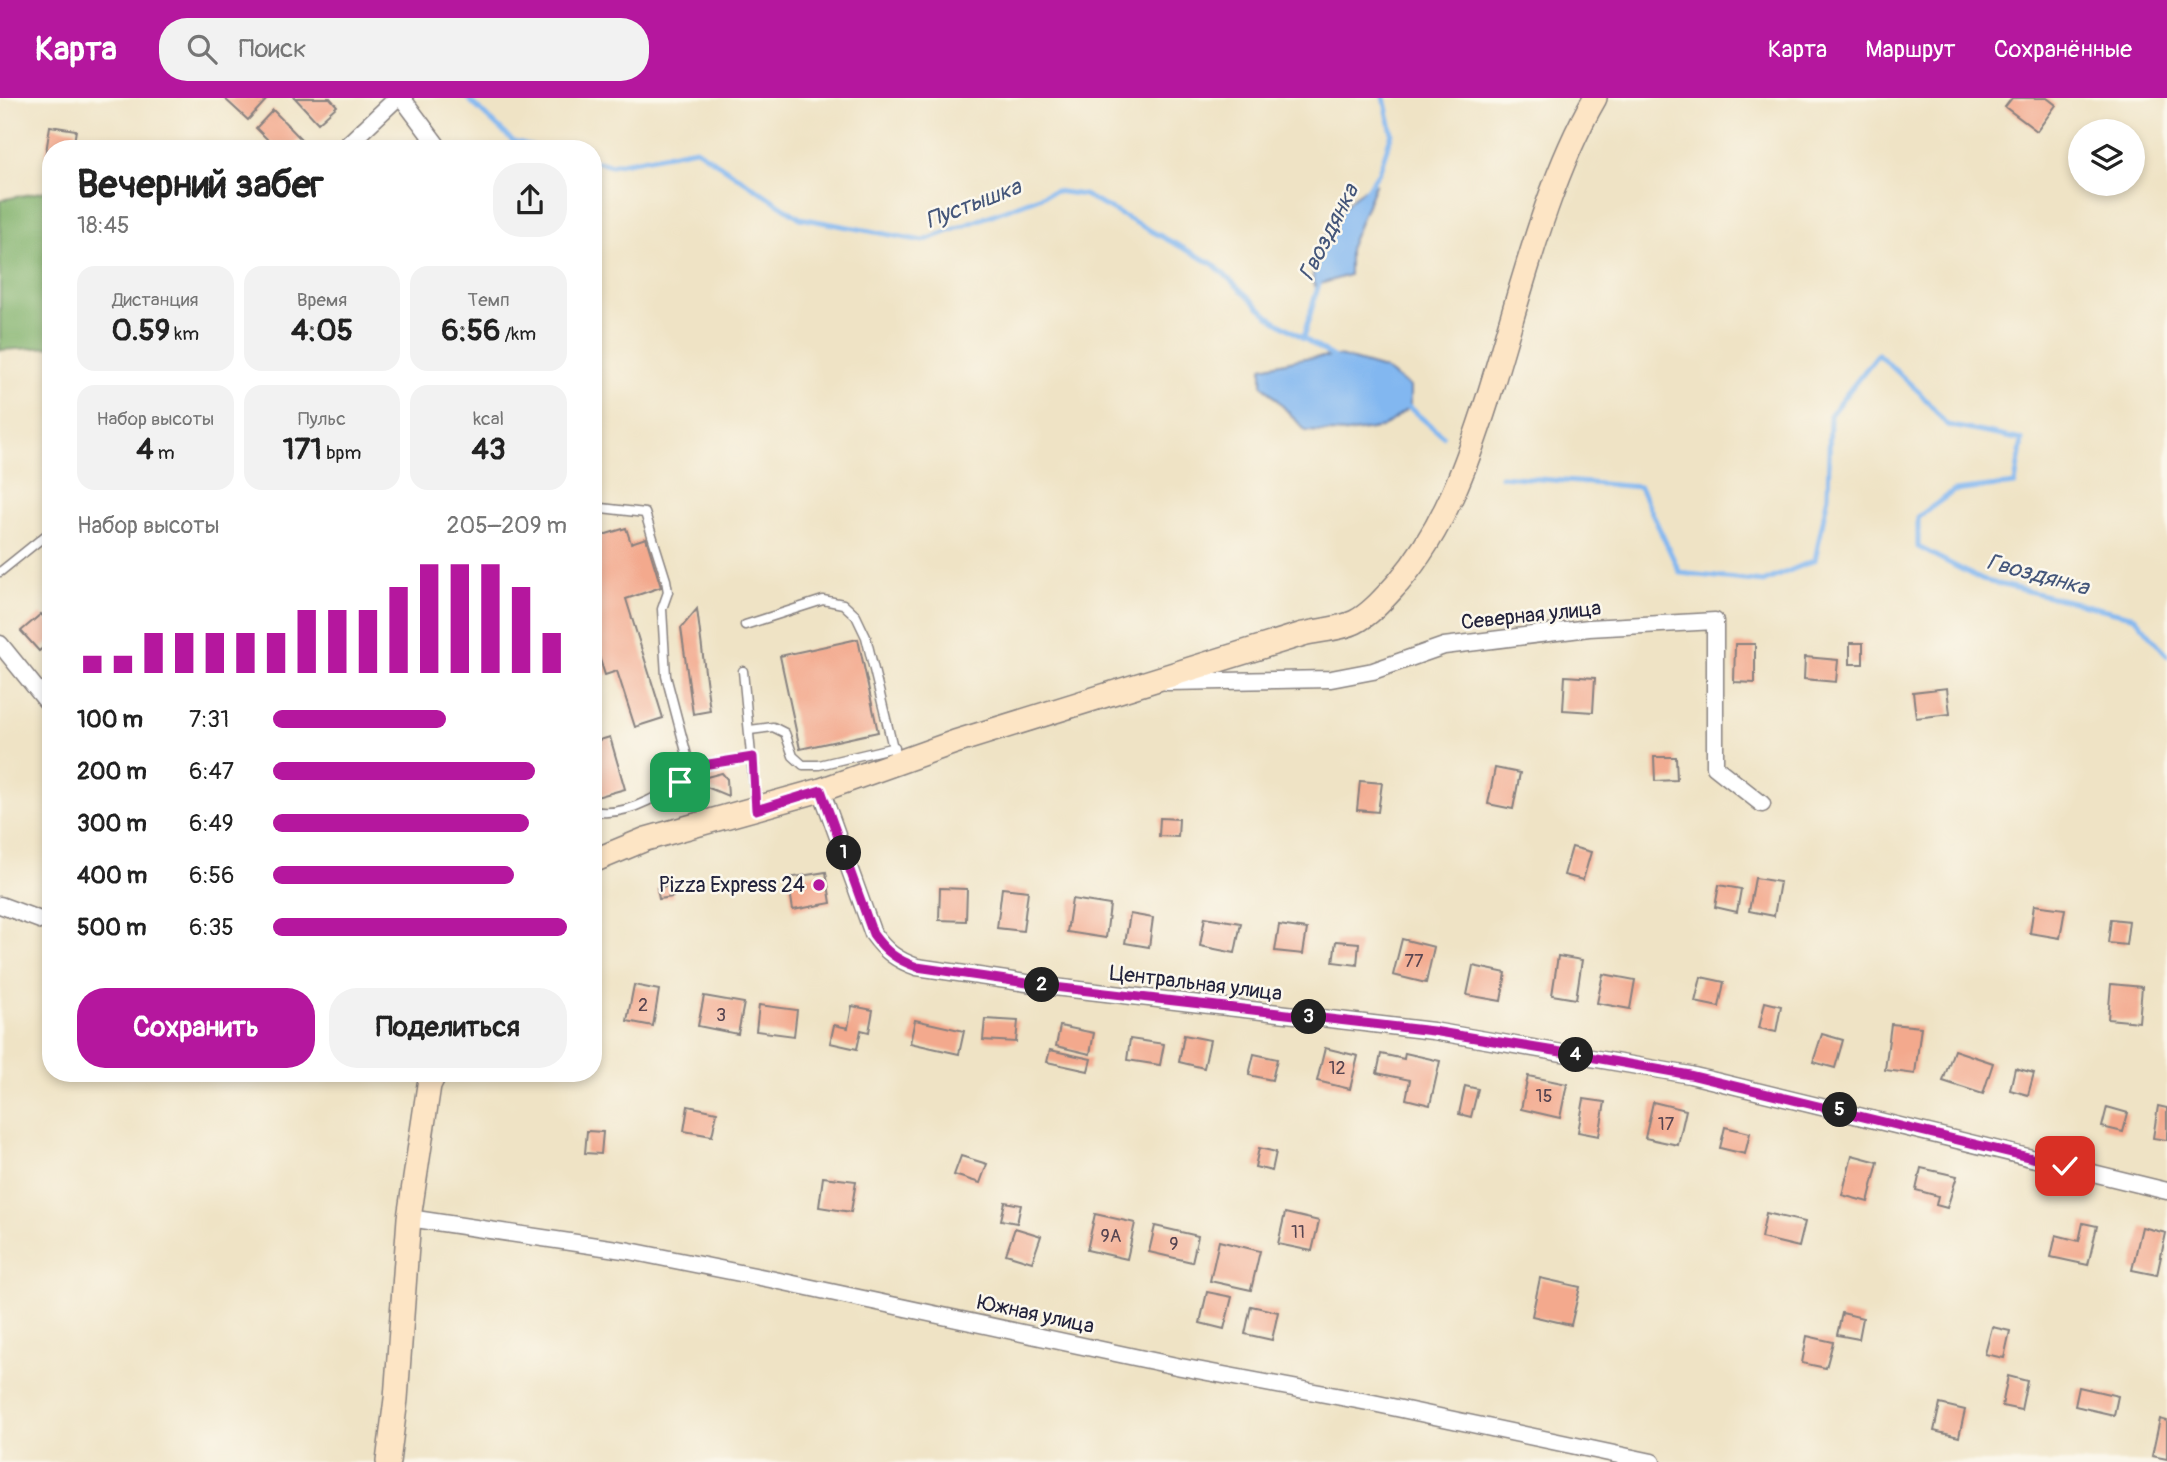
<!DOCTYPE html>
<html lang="ru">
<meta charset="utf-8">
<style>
:root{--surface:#fff;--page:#f2f2f2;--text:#222;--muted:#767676;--accent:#b5179e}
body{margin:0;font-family:Pangolin,sans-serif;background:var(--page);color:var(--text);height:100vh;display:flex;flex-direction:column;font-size:26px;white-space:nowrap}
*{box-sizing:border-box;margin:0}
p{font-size:23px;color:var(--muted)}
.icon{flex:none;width:38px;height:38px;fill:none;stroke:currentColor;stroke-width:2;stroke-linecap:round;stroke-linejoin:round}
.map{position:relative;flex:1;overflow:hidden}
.sheet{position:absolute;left:42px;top:42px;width:560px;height:942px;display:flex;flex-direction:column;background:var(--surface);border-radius:28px;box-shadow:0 4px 10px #0003}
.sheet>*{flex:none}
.tools{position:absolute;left:2068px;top:21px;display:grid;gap:14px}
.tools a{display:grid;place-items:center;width:77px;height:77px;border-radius:50%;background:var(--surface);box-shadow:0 4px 10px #0003;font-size:35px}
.pin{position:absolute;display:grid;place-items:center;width:60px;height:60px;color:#fff;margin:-30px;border-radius:14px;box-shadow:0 4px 10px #0006}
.km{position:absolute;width:35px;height:35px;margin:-18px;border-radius:50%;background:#222;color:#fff;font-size:19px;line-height:35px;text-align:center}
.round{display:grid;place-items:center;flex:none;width:74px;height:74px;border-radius:28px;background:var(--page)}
.summary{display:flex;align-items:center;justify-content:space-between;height:119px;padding:0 35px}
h1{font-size:38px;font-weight:700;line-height:52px}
.figures{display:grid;grid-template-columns:repeat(3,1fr);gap:10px;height:119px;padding:7px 35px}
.figures div{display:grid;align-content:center;border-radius:18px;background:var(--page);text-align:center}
.figures b{font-size:30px;font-weight:700}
.figures small{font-size:19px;font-weight:400}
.figures p{font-size:19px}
.chart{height:196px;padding:14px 35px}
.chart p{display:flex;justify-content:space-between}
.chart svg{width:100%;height:126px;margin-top:7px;stroke:var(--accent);stroke-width:6}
.button{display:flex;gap:14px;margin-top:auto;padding:14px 35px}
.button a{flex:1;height:80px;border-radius:28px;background:var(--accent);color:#fff;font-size:28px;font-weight:700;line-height:80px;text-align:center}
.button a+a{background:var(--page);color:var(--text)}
ul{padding:0 35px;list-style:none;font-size:23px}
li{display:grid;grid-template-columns:112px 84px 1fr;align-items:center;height:52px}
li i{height:18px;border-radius:9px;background:var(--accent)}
header{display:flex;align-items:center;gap:42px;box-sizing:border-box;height:98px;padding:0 35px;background:var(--accent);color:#fff}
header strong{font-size:33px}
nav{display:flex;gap:38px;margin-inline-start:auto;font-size:24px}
.search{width:490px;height:63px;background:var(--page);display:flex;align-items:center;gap:18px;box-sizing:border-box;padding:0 24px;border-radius:28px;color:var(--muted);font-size:26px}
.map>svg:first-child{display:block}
.forest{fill:#80b16b;stroke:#516a53;stroke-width:2}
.water{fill:#82b7f0;stroke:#526c96;stroke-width:2}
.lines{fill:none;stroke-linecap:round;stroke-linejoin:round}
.stream{stroke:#82b7f0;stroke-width:5}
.building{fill:#f3a98d}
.lane-casing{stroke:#888280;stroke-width:11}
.street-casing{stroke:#888280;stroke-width:19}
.secondary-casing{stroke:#888280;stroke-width:26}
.lane{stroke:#fff;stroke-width:8}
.street{stroke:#fff;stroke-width:16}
.secondary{stroke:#fde5c5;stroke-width:23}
.route-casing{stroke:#fff;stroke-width:14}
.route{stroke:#b5179e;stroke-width:9}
.poi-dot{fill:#b5179e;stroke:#fbf7ec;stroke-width:2.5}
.labels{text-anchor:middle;stroke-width:5;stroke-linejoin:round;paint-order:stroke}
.number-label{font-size:18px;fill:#564450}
.street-label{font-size:21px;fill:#22223b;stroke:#fbf7ec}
.poi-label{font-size:21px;fill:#22223b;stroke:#fbf7ec;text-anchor:end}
.water-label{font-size:23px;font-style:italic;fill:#44567a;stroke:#fbf7ec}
</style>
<header>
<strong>Карта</strong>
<div class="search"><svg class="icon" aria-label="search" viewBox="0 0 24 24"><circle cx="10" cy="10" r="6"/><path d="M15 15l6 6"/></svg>Поиск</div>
<nav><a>Карта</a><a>Маршрут</a><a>Сохранённые</a></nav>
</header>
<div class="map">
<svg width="2167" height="1364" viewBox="0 0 2167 1364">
<rect width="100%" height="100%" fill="#fbf7ec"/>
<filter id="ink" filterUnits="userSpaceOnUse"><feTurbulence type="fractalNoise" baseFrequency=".0143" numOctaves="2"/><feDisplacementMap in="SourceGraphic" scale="14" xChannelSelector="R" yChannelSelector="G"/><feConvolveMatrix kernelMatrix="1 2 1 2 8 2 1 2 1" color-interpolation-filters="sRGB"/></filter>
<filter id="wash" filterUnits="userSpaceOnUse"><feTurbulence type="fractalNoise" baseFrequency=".00686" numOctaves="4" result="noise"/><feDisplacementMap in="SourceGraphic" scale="28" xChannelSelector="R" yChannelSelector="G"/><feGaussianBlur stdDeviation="1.57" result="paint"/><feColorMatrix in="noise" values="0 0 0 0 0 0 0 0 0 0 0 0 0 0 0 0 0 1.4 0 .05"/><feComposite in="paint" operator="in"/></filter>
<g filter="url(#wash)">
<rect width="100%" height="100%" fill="#efe3c5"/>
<polygon class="forest" points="51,92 51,249 0,252 0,102"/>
<g class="water">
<path d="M1375,87L1349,151V177L1314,188C1307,164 1336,114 1355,98C1361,93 1369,90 1375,87Z"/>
<polygon points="1339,258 1384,271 1410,289 1410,309 1383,329 1348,335 1306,333 1262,286 1262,269 1304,260"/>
</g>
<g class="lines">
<g class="stream">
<polyline points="467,0 513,43 544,51"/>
<polyline points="593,63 611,67 696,51 800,120 923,143 1055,93 1084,97 1213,166 1270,219 1338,262"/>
<polyline points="1364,96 1379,74 1392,35 1384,0"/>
<polyline points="1303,240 1320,182"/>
<polyline points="1405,306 1443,338"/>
<polyline points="1501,378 1640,389 1680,475 1763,484 1815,462 1828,397 1830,317 1878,256 1920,295 1947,327 2022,342 2015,386 1954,393 1918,419 1918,449 1982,482 2135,519 2167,557"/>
</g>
</g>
<g id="blocks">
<g class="building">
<polygon points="224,0 268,0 248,22"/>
<polygon points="295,0 330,0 337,8 318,25"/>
<polygon points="2012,0 2047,0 2056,7 2037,33 2005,9"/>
<polygon points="273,12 301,41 290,51 277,51 256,30"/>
<polygon points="50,28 76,32 73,51 51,51 51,62 45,61"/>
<polygon points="626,430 631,445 646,440 661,489 626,501 663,620 635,629 617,573 605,577 593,540 593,440"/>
<polygon points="697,511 710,613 693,616 681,530"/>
<polygon points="41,516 51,527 51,543 39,553 21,533"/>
<polygon points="858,541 878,634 800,651 780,558"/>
<rect x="1850" y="545" width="13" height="21"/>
<polygon points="1735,546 1755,546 1755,585 1734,584"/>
<polygon points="1805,559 1838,562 1836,584 1804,581"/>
<polygon points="1565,578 1595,580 1593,614 1563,612"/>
<polygon points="1947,590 1950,616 1916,620 1913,594"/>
<polygon points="610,639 625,691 593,700 593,644"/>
<polygon points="1654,659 1676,659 1677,682 1655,683"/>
<polygon points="1495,670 1520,675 1513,711 1488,706"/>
<polygon points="722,675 727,681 728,698 704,688 699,681"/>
<polygon points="1360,683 1382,685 1378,714 1357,712"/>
<polygon points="1160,720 1179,721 1178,739 1159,738"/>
<polygon points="1572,749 1591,754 1583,782 1564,777"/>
<polygon points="826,774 831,805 793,812 788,780"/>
<polygon points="1755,780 1780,784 1774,818 1749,813"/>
<polygon points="671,787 673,799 659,801 657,790"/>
<polygon points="1719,787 1741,791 1737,814 1715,809"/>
<polygon points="940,790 967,791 966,823 939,822"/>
<polygon points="1002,790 1028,793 1023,833 997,830"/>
<polygon points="1072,801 1110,807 1106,840 1067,834"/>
<polygon points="2034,807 2065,811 2060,840 2030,835"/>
<polygon points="1130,816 1153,820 1149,849 1125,845"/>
<polygon points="1205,819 1241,825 1235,855 1200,848"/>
<polygon points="2111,821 2129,823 2126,847 2108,845"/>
<polygon points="1279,827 1307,831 1303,856 1275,853"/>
<polygon points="1402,841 1434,849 1426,885 1393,877"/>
<polygon points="1336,843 1359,845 1357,867 1333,864"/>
<polygon points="1558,858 1582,862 1576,901 1552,897"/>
<polygon points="1473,868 1506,875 1501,903 1467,897"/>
<polygon points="1603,876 1635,882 1630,911 1597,905"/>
<polygon points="1701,879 1724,884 1719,909 1695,904"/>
<polygon points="2111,886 2142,889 2139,924 2108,921"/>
<polygon points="634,887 659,892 653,928 627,923"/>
<polygon points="704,898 744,905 738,936 698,928"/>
<polygon points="1765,904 1781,908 1776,934 1759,930"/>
<polygon points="759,907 797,912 794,938 756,933"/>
<polygon points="852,908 873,912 869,934 861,932 857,951 830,945 834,927 848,930"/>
<polygon points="985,921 1018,923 1016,944 983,942"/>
<polygon points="915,922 964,933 959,956 910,945"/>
<polygon points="1891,926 1921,929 1915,976 1885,972"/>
<polygon points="1060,928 1094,935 1090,956 1056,948"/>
<polygon points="1822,936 1843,942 1835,970 1813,964"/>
<polygon points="1184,937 1210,942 1204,970 1179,964"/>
<polygon points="1130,941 1164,946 1160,967 1127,962"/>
<polygon points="1325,950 1358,958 1350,991 1317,983"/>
<polygon points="1050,952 1091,961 1088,973 1047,964"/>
<polygon points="1954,952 1993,965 1983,996 1943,983"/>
<polygon points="1405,955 1440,963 1430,1007 1406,1001 1410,982 1377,975 1381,956 1404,961"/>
<polygon points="1254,956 1277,961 1272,982 1249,977"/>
<polygon points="2015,970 2034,975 2028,997 2010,992"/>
<polygon points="1528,978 1567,986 1560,1020 1521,1011"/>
<polygon points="1465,988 1478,991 1471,1019 1459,1016"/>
<polygon points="1584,1001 1605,1004 1599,1038 1578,1034"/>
<polygon points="1653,1004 1686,1012 1678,1047 1645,1040"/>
<polygon points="688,1008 717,1014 712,1038 684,1033"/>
<polygon points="2158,1008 2167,1010 2167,1042 2153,1040"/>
<polygon points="2107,1009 2128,1015 2123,1034 2102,1029"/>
<polygon points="1725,1029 1750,1035 1745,1056 1720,1050"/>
<polygon points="587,1033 603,1034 601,1056 585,1055"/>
<polygon points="1259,1050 1276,1054 1272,1073 1255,1069"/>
<polygon points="1852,1057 1878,1064 1868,1104 1842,1097"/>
<polygon points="961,1058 987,1066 980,1085 954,1077"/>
<polygon points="1921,1070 1957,1078 1947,1110 1936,1107 1938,1098 1916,1092"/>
<polygon points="823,1079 856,1083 851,1114 819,1109"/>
<polygon points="1005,1104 1021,1107 1017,1125 1001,1122"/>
<polygon points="1285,1115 1319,1123 1312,1153 1278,1146"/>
<polygon points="1766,1115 1805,1124 1799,1149 1761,1140"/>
<polygon points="1095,1116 1135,1125 1127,1161 1087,1152"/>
<polygon points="2083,1125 2097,1128 2088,1167 2051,1159 2056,1137 2079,1143"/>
<polygon points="1155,1128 1198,1138 1192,1164 1149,1154"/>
<polygon points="2142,1129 2166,1135 2157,1177 2132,1172"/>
<polygon points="1015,1130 1041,1138 1032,1164 1006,1156"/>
<polygon points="1219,1143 1260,1153 1251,1192 1210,1183"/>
<polygon points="1540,1180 1580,1189 1571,1227 1532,1218"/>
<polygon points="1207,1194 1232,1199 1224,1231 1200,1225"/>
<polygon points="1251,1208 1278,1214 1272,1242 1245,1236"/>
<polygon points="1842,1215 1863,1220 1859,1241 1837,1237"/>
<polygon points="1992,1229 2010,1233 2004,1260 1985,1256"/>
<polygon points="1807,1238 1833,1244 1826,1270 1802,1265"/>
<polygon points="2008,1278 2027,1283 2021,1312 2002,1308"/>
<polygon points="2079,1289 2118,1298 2114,1317 2075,1308"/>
<polygon points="1940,1306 1965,1312 1959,1339 1934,1333"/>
<polygon points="2160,1321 2167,1323 2167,1361 2152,1358"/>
</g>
</g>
</g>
<g filter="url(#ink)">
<use href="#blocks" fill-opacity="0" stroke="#888280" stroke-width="2"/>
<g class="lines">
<g class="lane-casing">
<g id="lane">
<polyline points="593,409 645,415 666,482 668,494 662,511 666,578 690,669"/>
<polyline points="0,474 51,433"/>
<polyline points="745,527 823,502 843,506 856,518 866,539 896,662"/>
<polyline points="743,573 756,709"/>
<polyline points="750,632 773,629 785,635 793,658 803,667 819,667 895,649"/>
<path d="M593,713C626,720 673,694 690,669L753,659"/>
</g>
</g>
<g class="street-casing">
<g id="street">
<polyline points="402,0 440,51"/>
<polyline points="343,51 397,0"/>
<polyline points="593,250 593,264"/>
<polyline points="0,546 51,609"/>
<polyline points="1167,584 1331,581 1373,573 1444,548 1589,530 1715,523 1715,669 1762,706"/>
<path d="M821,692L873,836C886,854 897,862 917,869L1054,889L1433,933L1690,977L2167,1093"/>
<polyline points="0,807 51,826"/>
<polyline points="409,1120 630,1153 770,1181 1181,1269 1373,1305 1652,1364"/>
</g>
</g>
<g class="secondary-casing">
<g id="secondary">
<path d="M593,763L646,741L821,692L955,644L1303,536C1319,532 1341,531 1355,524C1371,516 1386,498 1398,485C1444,431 1467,366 1488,300C1518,205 1545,86 1595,0"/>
<polyline points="388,1364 396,1301 409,1120 429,987 435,975"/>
</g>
</g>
<use href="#lane" class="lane"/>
<use href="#street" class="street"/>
<use href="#secondary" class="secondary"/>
</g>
</g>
<g class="lines" filter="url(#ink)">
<g class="route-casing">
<path id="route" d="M680,684L690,669L753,659L756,712L821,692L873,836C886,854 897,862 917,869L1054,889L1433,933L1573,956L1690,977L2065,1068"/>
</g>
<use href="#route" class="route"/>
</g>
<circle class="poi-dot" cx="819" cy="787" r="7"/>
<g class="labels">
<g class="number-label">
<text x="1414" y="869">77</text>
<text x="643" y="913">2</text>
<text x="721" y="923">3</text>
<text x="1337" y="976">12</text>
<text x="1544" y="1004">15</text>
<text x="1666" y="1032">17</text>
<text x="1298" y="1140">11</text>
<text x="1111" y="1144">9А</text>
<text x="1174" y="1152">9</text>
</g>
<g class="street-label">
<text transform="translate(1531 517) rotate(-6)" y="7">Северная улица</text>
<text transform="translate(1196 885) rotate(7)" y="7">Центральная улица</text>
<text transform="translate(1036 1216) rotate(12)" y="7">Южная улица</text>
</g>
<g class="poi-label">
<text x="805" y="794">Pizza Express 24</text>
</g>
<g class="water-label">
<text transform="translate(973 105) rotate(-21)" y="8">Пустышка</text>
<text transform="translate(1328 134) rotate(-63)" y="8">Гвоздянка</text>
<text transform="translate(2038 476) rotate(15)" y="8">Гвоздянка</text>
</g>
</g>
</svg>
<div class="tools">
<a><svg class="icon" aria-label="layers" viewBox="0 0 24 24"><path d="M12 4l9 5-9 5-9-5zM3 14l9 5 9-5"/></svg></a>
</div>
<div class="pin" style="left:680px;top:684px;background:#1e9e55"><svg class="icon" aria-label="arrive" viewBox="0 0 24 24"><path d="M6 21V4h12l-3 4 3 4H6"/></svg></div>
<div class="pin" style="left:2065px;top:1068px;background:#d93025"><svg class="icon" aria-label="check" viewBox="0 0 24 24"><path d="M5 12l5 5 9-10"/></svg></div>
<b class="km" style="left:844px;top:755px">1</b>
<b class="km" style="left:1042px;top:887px">2</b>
<b class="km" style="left:1309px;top:919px">3</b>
<b class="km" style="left:1576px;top:957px">4</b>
<b class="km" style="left:1840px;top:1012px">5</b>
<section class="sheet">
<div class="summary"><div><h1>Вечерний забег</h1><p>18:45</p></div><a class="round"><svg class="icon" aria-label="share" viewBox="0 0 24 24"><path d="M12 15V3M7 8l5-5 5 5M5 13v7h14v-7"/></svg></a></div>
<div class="figures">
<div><p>Дистанция</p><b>0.59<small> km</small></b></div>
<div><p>Время</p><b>4:05</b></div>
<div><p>Темп</p><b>6:56<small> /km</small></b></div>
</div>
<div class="figures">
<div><p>Набор высоты</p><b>4<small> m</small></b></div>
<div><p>Пульс</p><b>171<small> bpm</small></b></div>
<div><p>kcal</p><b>43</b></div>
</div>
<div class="chart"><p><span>Набор высоты</span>205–209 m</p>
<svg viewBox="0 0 160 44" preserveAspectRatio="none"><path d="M5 44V38M15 44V38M25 44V30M35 44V30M45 44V30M55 44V30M65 44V30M75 44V22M85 44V22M95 44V22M105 44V14M115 44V6M125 44V6M135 44V6M145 44V14M155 44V30"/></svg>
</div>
<ul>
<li><b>100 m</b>7:31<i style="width:59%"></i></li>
<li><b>200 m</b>6:47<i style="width:89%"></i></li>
<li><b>300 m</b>6:49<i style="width:87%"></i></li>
<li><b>400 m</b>6:56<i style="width:82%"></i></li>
<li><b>500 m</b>6:35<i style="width:100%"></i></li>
</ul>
<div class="button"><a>Сохранить</a><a>Поделиться</a></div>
</section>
</div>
